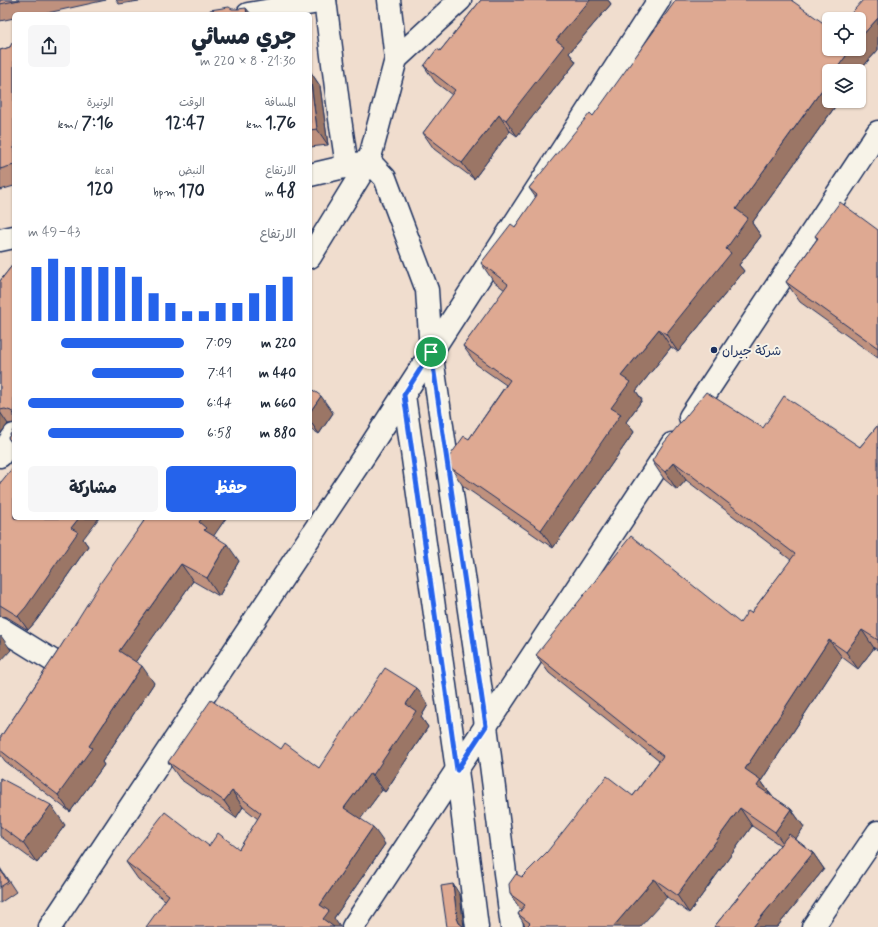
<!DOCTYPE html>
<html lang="ar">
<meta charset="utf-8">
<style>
:root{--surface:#fff;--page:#f6f6f7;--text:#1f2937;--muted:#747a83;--accent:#2563eb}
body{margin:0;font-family:Mynerve,"Playpen Sans Arabic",sans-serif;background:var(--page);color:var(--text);direction:rtl;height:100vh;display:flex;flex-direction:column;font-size:15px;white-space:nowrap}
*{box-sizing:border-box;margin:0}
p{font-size:13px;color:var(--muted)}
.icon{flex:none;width:22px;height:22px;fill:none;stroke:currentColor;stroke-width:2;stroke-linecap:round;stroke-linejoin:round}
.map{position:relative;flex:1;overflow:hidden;direction:ltr}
.sheet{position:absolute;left:12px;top:12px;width:300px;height:508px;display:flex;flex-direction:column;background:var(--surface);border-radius:6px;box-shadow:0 1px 3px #0004;direction:rtl}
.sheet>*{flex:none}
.tools{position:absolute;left:822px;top:12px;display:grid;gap:8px}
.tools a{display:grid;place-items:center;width:44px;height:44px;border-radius:6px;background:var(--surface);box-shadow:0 1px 3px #0004;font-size:20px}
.pin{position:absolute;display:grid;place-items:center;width:34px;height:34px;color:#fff;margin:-17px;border:2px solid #fff;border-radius:50%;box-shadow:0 1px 4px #0007}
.round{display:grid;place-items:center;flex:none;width:42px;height:42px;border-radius:6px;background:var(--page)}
.head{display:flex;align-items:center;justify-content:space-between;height:68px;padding:0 16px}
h1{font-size:22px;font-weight:800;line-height:30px}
.figures{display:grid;grid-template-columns:repeat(3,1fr);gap:6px;height:68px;padding:4px 16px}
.figures div{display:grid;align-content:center}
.figures b{font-size:17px;font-weight:800}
.figures small{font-size:11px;font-weight:400}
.figures p{font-size:11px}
.chart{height:112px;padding:8px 16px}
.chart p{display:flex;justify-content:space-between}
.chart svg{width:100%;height:72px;margin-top:4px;stroke:var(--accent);stroke-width:6}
.action{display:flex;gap:8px;margin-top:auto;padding:8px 16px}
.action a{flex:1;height:46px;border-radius:6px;background:var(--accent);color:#fff;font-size:16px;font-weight:800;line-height:46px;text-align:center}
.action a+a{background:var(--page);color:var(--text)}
ul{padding:0 16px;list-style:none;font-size:13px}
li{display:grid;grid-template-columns:64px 48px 1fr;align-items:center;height:30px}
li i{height:10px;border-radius:5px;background:var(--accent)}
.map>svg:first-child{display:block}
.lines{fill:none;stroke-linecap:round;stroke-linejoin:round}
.minor-casing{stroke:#1b2f5e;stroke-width:25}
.minor{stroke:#f7f3e8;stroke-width:22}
.wall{fill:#bf917e;stroke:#1b2f5e}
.shaded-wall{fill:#9b7666;stroke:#1b2f5e}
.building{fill:#dea992;stroke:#1b2f5e}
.route-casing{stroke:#fff;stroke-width:8}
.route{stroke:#2563eb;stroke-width:5}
.poi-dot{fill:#1b2f5e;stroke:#f7f3e8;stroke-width:1.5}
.labels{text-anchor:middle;stroke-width:4;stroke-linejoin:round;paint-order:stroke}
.poi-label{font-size:13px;fill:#1b2f5e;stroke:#f7f3e8;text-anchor:start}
</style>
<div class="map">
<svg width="878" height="927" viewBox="0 0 878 927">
<rect width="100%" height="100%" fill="#f0ddce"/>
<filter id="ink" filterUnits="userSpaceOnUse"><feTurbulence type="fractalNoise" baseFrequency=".025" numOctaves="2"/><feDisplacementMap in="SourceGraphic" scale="8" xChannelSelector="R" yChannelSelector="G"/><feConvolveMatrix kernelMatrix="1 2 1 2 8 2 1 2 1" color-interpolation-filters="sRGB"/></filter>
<g filter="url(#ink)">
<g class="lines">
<g class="minor-casing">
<g id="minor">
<polyline points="325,0 340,119 347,166"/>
<polyline points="248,14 325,1"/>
<polyline points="396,59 460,0"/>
<polyline points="369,161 385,178 427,290 431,351 486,726 512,927"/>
<polyline points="310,175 361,163"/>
<polyline points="0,240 14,237"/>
<polyline points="310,257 369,161 396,59 389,0"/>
<polyline points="404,395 457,770 477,927"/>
<polyline points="690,417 878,132"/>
<polyline points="0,456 14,435"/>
<polyline points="0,628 58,664"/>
<polyline points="50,927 368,450 659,0"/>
<polyline points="353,927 672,444"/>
<polyline points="813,927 878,832"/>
</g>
</g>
<use href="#minor" class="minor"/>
</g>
<g class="wall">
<polygon points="0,0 106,0 43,14 14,14 14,18 0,21"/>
<polygon points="116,0 146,0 119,4"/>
<polygon points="481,0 608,0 611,4 569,53 576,62 517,136 510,131 474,179 434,149 423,133 452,95 435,82 424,66 440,51"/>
<polygon points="793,0 792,1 829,49 878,0 878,50 867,62 752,223 761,236 739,265 744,271 678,352 671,347 636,391 642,400 626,422 634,432 553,548 463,486 451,468 469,439 506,385 476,364 463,346 505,290 493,281 481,263 515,227 536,198 529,188 593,116"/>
<polygon points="14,43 14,186 0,190 0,50 4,49 10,47"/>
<polygon points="310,71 320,86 328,145 310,147"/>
<polygon points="878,230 878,358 800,302 786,282 817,239 815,236"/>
<polygon points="14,263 14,423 8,424 0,434 0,281"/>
<polygon points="310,388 333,413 319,434 310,428"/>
<polygon points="878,425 878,650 874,648 858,669 842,657 761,781 772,796 791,809 804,827 795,839 813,853 824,869 777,927 714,927 780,845 752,826 689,913 667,897 526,927 518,914 521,910 510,894 522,877 633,796 659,761 549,673 536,655 740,623 751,613 791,560 686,480 677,490 664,479 652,461 763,428 860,447"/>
<polygon points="14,429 14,446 8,438"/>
<polygon points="0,482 83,539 88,546 36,621 28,630 7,617 0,616"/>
<polygon points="146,518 226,518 213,536 239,561 219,596 193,581 135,662 154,683 102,762 104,765 70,812 5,761 0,754 0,738 56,654"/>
<polygon points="428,705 421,717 428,727 385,792 382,790 360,819 385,844 334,918 165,900 138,879 126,862 209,846 239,849 258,819 243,807 236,818 180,779 168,762 281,749 319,768"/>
<polygon points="0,778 65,825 37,863 0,836"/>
<polygon points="0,868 16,892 0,903"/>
</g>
<g class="shaded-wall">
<polygon points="590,0 608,0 611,4 569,53 576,62 517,136 506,120 556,40"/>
<polygon points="246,8 251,14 247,14"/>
<polygon points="878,18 878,50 867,62 859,73 859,71 835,71 851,49 859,49 859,39"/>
<polygon points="310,71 320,86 328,145 317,129 310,75"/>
<polygon points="829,80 829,101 839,101 752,223 761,236 739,265 744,271 678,352 666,334 726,249 736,209"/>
<polygon points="499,115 510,131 474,179 462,163"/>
<polygon points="659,329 671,347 636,391 642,400 626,422 634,432 553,548 541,530 621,376"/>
<polygon points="321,396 333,413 319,434 310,421 310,412"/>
<polygon points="0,412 8,424 0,434"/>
<polygon points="674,462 686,480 677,490 665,472"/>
<polygon points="79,518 99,518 83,539 88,546 36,621 28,630 18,616 71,528"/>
<polygon points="202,518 226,518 213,537 216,548 199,522"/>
<polygon points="227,544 239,561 219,596 207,578"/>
<polygon points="181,564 193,581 131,668 119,651"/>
<polygon points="862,630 874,648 858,669 846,652"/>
<polygon points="1,636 11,650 0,662 0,637"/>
<polygon points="829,640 842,657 761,781 773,798 769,803 745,769"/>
<polygon points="142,666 154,683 102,762 104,765 70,812 58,795 89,746"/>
<polygon points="417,688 428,705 421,717 428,727 385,792 373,775 406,704"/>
<polygon points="370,773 382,790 356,825 344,808"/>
<polygon points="232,791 243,807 236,818 224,801"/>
<polygon points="51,805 65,825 37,863 23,843"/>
<polygon points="740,808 752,826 689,913 677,895"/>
<polygon points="791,809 804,827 788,850 775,832"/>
<polygon points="373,827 385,844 334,918 340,927 329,927 323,919 320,905"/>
<polygon points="813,853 824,869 777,927 753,927"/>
<polygon points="654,879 667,897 640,927 613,927"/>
<polygon points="453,884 460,895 464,927 459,923 457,918"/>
</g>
<g class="building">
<polygon points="0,0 19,0 0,4"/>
<polygon points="481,0 590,0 556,40 564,46 506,120 499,115 462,163 423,133 455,90 424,66 437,49 440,51"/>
<polygon points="676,0 791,0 829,27 829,49 851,49 835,71 829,71 829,80 736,209 748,218 726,249 731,253 666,334 659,329 621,376 630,382 611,408 621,414 541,530 451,468 449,457 464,436 469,439 510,380 463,346 508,284 481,263 511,224 515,227 537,195 529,188 590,113 593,116"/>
<polygon points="863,0 878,0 878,18 859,39 859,19 846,19"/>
<polygon points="229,7 232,9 238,9 246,8 247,14 203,14 210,13 210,10"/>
<polygon points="12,43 14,43 14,165 0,169 0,50 4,49 10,47"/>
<polygon points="310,75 317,129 310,130"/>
<polygon points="840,202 878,230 878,348 786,282 818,238 815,236"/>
<polygon points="14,263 14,414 11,411 5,409 0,410 0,281"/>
<polygon points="310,388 321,396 310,412"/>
<polygon points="706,392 763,428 784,396 860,447 878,425 878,640 862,630 846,652 829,640 745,769 761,780 757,786 791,809 775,832 740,808 677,895 654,879 613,927 526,927 530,923 518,914 525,905 510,894 509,884 516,874 522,877 547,852 607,776 633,796 663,756 536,655 631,536 740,623 748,611 751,613 795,554 674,462 665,472 652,461 663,444"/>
<polygon points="14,429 14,444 8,438"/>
<polygon points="14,466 14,518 79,518 71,528 78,532 26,607 18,616 0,605 0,482 1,482"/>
<polygon points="146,518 202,518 199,522 206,528 204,530 227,544 207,578 181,564 119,651 142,666 89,746 92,748 58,795 0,750 0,738 56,654 101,582"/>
<polygon points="385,668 417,688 406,704 416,711 373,775 370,773 344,808 373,827 320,905 329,911 323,919 334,927 146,927 169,895 126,862 165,812 209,846 218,833 239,849 261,813 232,791 224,801 168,762 211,700 281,749 285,743 319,768"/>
<polygon points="0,778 51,805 23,843 0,826"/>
<polygon points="789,834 813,853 753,927 714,927"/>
<polygon points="0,869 8,882 0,887"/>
<polygon points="453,884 457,918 459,923 464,927 447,927 441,886"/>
</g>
</g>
<g class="lines" filter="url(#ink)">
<g class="route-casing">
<polygon id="route" points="431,352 486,726 457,770 404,395"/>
</g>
<use href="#route" class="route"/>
</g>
<circle class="poi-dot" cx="714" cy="350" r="4"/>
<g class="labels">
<g class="poi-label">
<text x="722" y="355">شركة جيران</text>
</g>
</g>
</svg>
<div class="tools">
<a><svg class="icon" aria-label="locate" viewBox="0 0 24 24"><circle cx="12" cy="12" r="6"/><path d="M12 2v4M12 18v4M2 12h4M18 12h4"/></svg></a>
<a><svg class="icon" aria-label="layers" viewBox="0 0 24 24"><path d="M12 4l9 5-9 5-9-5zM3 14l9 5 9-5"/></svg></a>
</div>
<div class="pin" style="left:431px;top:352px;background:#1e9e55"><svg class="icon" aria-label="arrive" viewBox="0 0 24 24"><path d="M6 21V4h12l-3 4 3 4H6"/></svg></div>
<section class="sheet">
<div class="head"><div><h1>جري مسائي</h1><p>21:30 · 8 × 220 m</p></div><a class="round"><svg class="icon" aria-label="share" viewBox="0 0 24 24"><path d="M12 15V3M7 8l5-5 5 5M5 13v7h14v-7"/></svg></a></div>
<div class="figures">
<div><p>المسافة</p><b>1.76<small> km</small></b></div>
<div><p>الوقت</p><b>12:47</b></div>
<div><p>الوتيرة</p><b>7:16<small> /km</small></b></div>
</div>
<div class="figures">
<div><p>الارتفاع</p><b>48<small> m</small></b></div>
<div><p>النبض</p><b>170<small> bpm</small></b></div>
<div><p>kcal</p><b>120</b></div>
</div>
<div class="chart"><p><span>الارتفاع</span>43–49 m</p>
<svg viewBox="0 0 160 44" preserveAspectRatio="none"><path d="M5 44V11M15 44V6M25 44V11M35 44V11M45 44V11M55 44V11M65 44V17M75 44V27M85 44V33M95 44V38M105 44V38M115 44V33M125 44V33M135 44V27M145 44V22M155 44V17"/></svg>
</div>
<ul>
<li><b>220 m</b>7:09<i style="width:79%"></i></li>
<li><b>440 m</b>7:41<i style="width:59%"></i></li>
<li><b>660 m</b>6:44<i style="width:100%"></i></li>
<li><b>880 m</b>6:58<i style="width:87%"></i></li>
</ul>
<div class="action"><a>حفظ</a><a>مشاركة</a></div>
</section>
</div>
